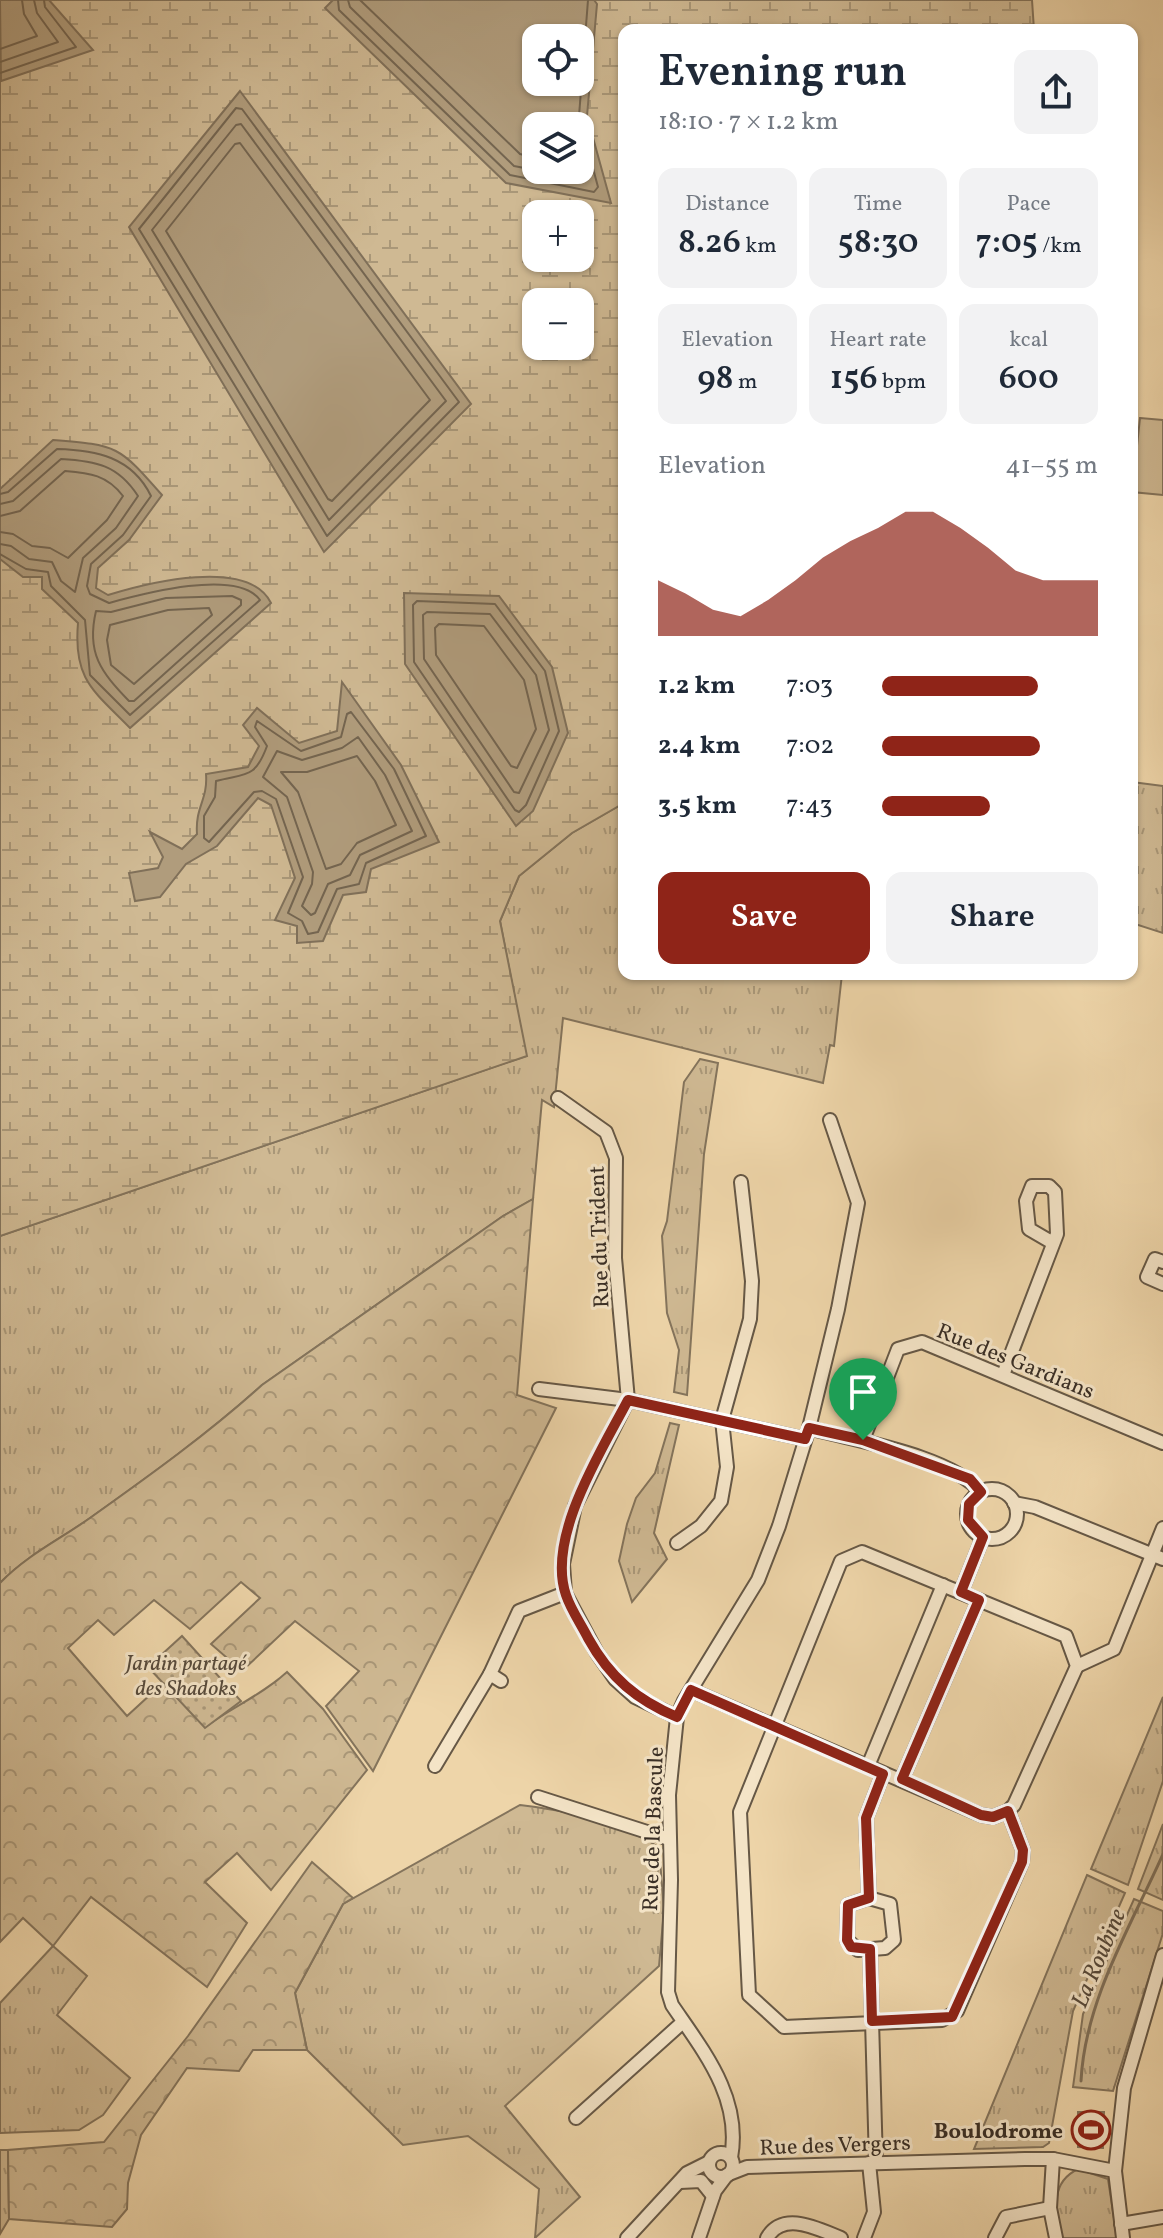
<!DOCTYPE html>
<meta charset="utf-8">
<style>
:root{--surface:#fff;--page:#f2f2f3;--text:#1f2937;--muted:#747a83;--accent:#8f2418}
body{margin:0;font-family:Vollkorn,serif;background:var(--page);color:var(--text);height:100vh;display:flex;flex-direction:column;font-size:30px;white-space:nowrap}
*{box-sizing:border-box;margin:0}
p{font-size:26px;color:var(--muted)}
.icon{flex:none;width:44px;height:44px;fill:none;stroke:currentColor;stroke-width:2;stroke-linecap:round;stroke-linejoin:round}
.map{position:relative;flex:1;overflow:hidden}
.panel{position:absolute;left:618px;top:24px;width:520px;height:956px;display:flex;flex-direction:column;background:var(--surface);border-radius:16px;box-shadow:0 2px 6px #0004}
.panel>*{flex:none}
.fabs{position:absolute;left:522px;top:24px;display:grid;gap:16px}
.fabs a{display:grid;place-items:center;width:72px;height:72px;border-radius:16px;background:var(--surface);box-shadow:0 2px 6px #0004;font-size:40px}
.pin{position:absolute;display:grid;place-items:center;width:68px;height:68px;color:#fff;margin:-82px -34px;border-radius:50% 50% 50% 0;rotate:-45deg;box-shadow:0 0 8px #0007}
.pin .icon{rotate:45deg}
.round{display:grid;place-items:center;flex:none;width:84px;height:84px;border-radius:16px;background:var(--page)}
.summary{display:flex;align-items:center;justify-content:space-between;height:136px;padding:0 40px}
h1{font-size:44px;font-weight:600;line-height:60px}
.stats{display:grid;grid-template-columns:repeat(3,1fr);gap:12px;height:136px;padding:8px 40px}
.stats div{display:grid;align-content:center;border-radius:16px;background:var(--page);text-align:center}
.stats b{font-size:34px;font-weight:600}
.stats small{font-size:22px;font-weight:400}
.stats p{font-size:22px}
.chart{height:224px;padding:16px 40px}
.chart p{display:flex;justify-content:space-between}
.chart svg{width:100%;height:144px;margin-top:8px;fill:var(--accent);opacity:.7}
.button{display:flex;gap:16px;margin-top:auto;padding:16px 40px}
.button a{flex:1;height:92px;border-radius:16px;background:var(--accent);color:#fff;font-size:32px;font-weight:600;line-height:92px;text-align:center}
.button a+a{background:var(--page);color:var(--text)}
ul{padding:0 40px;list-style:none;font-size:26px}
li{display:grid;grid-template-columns:128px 96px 1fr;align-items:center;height:60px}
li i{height:20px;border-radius:10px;background:var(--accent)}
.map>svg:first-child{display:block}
.grass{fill:url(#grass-tufts);stroke:#84745c;stroke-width:2}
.forest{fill:url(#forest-crowns);stroke:#84745c;stroke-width:2}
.wetland{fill:url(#wetland-marsh);stroke:#84745c;stroke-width:2;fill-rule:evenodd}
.garden{fill:url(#garden-dots);stroke:#84745c;stroke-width:2}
.pitch{fill:#cfb993;stroke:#84745c;stroke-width:2}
.water{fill:#b09c7c;stroke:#807059;stroke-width:2;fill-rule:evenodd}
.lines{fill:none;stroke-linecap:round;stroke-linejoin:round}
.shore{stroke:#746550;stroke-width:2}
.stream{stroke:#807059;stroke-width:3}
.minor-casing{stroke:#665846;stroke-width:16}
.minor{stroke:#f4e4c7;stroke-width:12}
.route-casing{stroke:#fff;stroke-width:16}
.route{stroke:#8f2418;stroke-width:10}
.labels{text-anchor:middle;stroke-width:6;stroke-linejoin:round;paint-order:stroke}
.street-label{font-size:22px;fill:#392e25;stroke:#f4e4c7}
.park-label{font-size:22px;font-style:italic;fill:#574a3b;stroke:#f4e4c7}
.poi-label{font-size:22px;font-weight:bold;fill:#392e25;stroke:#f4e4c7;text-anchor:end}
.water-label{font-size:24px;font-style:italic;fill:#574a3b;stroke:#f4e4c7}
</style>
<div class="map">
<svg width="1163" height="2238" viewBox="0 0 1163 2238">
<defs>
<pattern id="grass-tufts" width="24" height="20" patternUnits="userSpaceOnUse" patternTransform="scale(2)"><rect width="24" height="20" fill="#cfb993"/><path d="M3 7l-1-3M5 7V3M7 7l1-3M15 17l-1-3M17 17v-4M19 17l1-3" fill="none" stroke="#a99778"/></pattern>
<pattern id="forest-crowns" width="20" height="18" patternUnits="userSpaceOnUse" patternTransform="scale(2)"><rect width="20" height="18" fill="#cfb993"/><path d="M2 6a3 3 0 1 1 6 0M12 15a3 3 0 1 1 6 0" fill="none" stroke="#a99778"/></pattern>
<pattern id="wetland-marsh" width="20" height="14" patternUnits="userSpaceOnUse" patternTransform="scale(2)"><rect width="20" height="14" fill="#cfb993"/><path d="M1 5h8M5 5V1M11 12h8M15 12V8" fill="none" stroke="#a99778"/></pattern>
<pattern id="garden-dots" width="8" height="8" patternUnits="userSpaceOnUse" patternTransform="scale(2)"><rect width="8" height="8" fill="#cfb993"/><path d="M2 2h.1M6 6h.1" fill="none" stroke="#a99778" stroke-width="1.8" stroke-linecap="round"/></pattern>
</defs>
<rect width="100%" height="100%" fill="#eed5a9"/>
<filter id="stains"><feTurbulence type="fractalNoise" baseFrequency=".0025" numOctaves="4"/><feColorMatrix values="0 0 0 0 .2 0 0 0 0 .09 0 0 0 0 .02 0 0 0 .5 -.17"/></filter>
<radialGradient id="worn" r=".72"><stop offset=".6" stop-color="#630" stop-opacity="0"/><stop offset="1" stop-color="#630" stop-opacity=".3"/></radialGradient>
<g class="grass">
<polygon points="1132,782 1163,786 1163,933 1132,923"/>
<path d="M624,803V974H842L834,1046L830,1045L823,1083L563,1018L554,1107L542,1100L533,1199L503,1216L262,1385C209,1433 149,1476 90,1518C59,1540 27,1555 0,1583V1236L526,1056L500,921L519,876L572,833Z"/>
<polygon points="700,1059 718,1063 704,1154 687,1395 674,1392 679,1350 667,1313 662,1236 667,1221 684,1082"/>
<polygon points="670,1423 679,1425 654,1533 667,1559 632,1602 619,1561 627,1524 636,1498 655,1473"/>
<polygon points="1163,1697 1163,1781 1128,1885 1091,1869"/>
<path d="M520,1805C566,1810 620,1823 659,1847L664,1910L659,1966L505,2106L580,2197L535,2238L539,2189L468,2136L403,2145L307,2050L295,1993L343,1904Z"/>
<polygon points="1163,1824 1163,1900 1138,1889"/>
<polygon points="1087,1875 1125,1893 1073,2011 1049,2143 1043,2147 974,2149"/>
<polygon points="1134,1899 1163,1911 1163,1933 1113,2091 1073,2087 1083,2014"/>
<polygon points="53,1946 87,1976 57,2015 130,2078 103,2115 79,2130 0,2133 0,2003"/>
<polygon points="0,2150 8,2150 9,2219 0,2234"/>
<path d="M1078,2169L1108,2179L1117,2238H1061C1056,2211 1049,2183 1078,2169Z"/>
</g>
<g class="forest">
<path d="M533,1199L517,1395L556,1408L373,1771L326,1706L359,1671L295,1621L242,1671L211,1644L260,1598L241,1582L190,1629L154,1600L114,1635L98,1620L68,1648L127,1716L163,1683L205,1727C232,1707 262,1695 287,1672L323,1709L367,1770L271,1890L237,1853L205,1882L247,1923L207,1987L91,1897L53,1946L23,1918L0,1942V1583C27,1555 59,1540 90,1518C149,1476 209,1433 262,1385L503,1216Z"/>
<polygon points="312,1862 353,1898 343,1904 295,1993 307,2050 253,2050 239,2071 187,2068 141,2135 128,2183 127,2209 112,2227 9,2219 8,2150 104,2142 188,2036"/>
</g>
<path class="wetland" d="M0,0H1032L1034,30H624V803L572,833L519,876L500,921L527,1056L0,1236ZM536,38H580V82H536ZM536,126H580V170H536ZM536,214H580V258H536ZM536,302H580V346H536Z"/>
<polygon class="garden" points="182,1636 241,1701 205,1728 148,1667"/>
<g class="pitch">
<polygon points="1140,418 1163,420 1163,495 1132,492"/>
<polygon points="1078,2112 1104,2112 1103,2148 1078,2147"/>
</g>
<g class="water">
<polygon points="0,0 49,0 93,50 1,81"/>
<path d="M333,0H594L597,4L587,116L611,203L506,183L325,8ZM580,38V82H536V38ZM580,126V170H536V126Z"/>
<polygon points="240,91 471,404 324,552 129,227"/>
<path d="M53,440C118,445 119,446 162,495L129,540L98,568L96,588L108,595C147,583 248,557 271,603L130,728C94,691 73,680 78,623L42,589V577H23L0,559V489Z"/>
<polygon points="404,593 499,596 552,667 568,733 533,811 516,826 405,664"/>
<path d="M342,682L401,765L439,842L371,869L366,892L343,895L323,941L297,943V926L275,920L295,878L271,805L258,798L217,846L186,864L160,897L135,901L129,873L158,868L163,857L150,832L182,849L197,834C195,807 208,800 206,774L248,767L259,746L243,725L257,708L299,743L337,731Z"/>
</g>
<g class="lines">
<g class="shore">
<polyline points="338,0 339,10 510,175 594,192 598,187 579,116 588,0"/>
<polyline points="348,0 350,7 514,166 581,179 584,175 580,158"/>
<polyline points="360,0 520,154 536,158"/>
<polyline points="0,49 37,36 24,14 22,0"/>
<polyline points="0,62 58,42 37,13 34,0"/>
<polyline points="0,73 76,47 45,7 44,0"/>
<polygon points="236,108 242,109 459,402 327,536 139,229"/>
<polygon points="241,124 446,401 329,520 152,230 236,125"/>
<polygon points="240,143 430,400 332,501 328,499 166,231 235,144"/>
<path d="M0,494L8,492L57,449C96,450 132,457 151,496L123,535L91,564L87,586L90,594L109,603C142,594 237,568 260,600L130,715L90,675L85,620L51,586L48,572L26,569L0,554"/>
<path d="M0,504L13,501L61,459C96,461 118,465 138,496L116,528L83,558L75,592L61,581L52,562L29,559L11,546L0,544"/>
<path d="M0,516L20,511L65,471C90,473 107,475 123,496L107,520L68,558L50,548L32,546L13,534L0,532"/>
<path d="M232,596L241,600V605L134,701H129C101,672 86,653 96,611L111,612L166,598Z"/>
<polygon points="417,601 495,604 545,671 559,731 526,805 519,812 515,810 414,662 413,605"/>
<polygon points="209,608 212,615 134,684 111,665 107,640 110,625 168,610"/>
<polygon points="427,612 490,614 536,675 549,730 519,793 514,792 424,659 423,615"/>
<polygon points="439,624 484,626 524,680 536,729 517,768 511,766 436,655 435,628"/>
<path d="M351,712L394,769L426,836L366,863L359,884L337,889L318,932L308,934L302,921L288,913L303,877L276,799L262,791L254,792L209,842L204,838V816L215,797L216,781C246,773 255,779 267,746L255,727L257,721L301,751L341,737L347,714Z"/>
<polygon points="358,737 385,775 412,831 360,855 350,875 328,884 315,913 311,915 302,906 312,884 313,872 287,797 263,777 277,751 302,760 342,748"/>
<polygon points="357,756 375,781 396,825 357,843 341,864 326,869 298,792 281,772 307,772"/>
</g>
<path class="stream" d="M1081,2081C1085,2000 1131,1926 1163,1854"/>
<g class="minor-casing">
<g id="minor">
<polyline points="558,1098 606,1132 616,1158 615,1258 628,1400 575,1506 563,1564 565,1593 597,1653 615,1679 635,1697 677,1717"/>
<polyline points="1163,1262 1155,1259 1147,1277 1163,1284"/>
<polyline points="1003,1375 1057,1234 1055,1192 1049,1186 1032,1186 1026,1201 1029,1229 1053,1243"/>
<polyline points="539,1389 628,1400 805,1439"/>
<path d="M809,1428C856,1441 949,1455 981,1492"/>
<polyline points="863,1440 898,1349 922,1342 1163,1443"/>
<circle cx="992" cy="1514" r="25"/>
<polyline points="1014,1503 1035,1507 1163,1559"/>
<polyline points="677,1543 701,1526 721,1501 727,1467 722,1420 750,1319 752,1281 741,1182"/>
<polygon points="862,1552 1066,1636 1077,1666 1014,1805 1008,1811 1023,1850 1022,1862 957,2011 942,2020 784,2027 749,1995 740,1812 841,1561"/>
<polyline points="961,1592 983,1537"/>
<polyline points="1077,1666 1114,1649 1163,1528"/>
<polyline points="501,1681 490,1674 519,1611 565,1593"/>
<polyline points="691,1690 981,1815 993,1817 1008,1811"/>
<polyline points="435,1766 490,1674"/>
<polyline points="868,1766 943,1585"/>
<polyline points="902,1779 979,1600"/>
<polyline points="538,1797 669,1839"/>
<polygon points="869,1898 890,1904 894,1940 885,1948 858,1950 847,1940 848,1905"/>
<polyline points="869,1898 866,1818 883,1774"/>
<polyline points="870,1949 876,2163"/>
<polyline points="576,2118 683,2022"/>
<circle cx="721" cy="2165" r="12"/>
<path d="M731,2158C742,2098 704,2052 672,2005L668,1992L671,1880L669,1795L677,1717L684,1701L758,1580L779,1526L809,1428L838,1309L858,1203L830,1120"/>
<polyline points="1053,2159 1050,2208 1056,2238"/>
<polyline points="729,2174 747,2167 1025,2159 1053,2159 1115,2171"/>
<polyline points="680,2182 701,2181 713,2196"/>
<polyline points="1121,2224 1163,2217"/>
<polyline points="627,2238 687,2173 709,2162"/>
<polyline points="699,2238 715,2191 727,2175"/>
<path d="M767,2238C783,2210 818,2229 841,2238"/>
<polyline points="864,2238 874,2212 869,2163"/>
<polyline points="995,2238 1006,2217 1050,2208"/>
<polyline points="1123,2238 1115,2171 1124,2088 1163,1955"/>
</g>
</g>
<use href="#minor" class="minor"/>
</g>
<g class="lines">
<g class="route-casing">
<path id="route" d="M628,1400L805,1439L809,1428L863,1440L970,1479L981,1492L969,1504L968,1520L983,1537L961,1592L979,1600L902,1779L981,1815L993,1817L1008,1811L1023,1850L1022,1862L952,2017L872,2021L870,1949L851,1947L847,1940L848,1905L869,1898L866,1818L883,1774L691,1690L677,1717C637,1700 610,1678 588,1638C581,1624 571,1610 566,1595C546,1537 602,1450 628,1400Z"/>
</g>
<use href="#route" class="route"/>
</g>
<defs>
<g id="stadium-ring" transform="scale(2)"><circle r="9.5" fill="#f4e4c7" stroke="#8f2418" stroke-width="1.5"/><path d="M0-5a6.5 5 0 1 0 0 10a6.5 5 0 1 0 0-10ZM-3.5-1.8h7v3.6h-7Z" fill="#8f2418"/></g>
</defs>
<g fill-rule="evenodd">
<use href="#stadium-ring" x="1091" y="2130"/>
</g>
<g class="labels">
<g class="street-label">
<text transform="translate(598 1237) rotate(-92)" y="8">Rue du Trident</text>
<text transform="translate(1016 1360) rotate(22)" y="8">Rue des Gardians</text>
<text transform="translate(652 1829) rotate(-88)" y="8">Rue de la Bascule</text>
<text transform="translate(835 2144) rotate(-2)" y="8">Rue des Vergers</text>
</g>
<g class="park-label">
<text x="186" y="1670">Jardin partagé<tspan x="186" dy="25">des Shadoks</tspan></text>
</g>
<g class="poi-label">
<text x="1063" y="2138">Boulodrome</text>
</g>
<g class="water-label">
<text transform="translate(1098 1958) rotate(-67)" y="8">La Roubine</text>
</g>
</g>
<rect width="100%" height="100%" filter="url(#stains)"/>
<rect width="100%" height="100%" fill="url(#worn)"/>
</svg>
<div class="fabs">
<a><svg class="icon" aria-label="locate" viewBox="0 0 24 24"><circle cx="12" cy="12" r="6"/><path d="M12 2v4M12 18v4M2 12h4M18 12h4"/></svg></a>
<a><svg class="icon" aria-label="layers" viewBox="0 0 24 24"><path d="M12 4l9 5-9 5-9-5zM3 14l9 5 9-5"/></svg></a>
<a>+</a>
<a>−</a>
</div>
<div class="pin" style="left:863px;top:1440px;background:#1e9e55"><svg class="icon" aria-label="arrive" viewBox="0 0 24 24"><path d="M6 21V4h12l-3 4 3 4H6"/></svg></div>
<section class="panel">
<div class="summary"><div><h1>Evening run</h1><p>18:10 · 7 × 1.2 km</p></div><a class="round"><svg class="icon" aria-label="share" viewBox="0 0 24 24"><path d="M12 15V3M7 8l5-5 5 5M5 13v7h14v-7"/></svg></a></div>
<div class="stats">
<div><p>Distance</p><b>8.26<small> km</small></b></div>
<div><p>Time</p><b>58:30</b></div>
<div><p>Pace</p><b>7:05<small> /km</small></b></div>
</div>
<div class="stats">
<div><p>Elevation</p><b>98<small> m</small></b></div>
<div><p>Heart rate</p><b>156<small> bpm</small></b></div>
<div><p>kcal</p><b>600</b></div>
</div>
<div class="chart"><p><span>Elevation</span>41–55 m</p>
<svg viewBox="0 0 160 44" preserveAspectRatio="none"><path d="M0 44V27L10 31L20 36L30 38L40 33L50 27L60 20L70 15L80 11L90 6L100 6L110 11L120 17L130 24L140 27L150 27L160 27V44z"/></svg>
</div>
<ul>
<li><b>1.2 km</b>7:03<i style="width:72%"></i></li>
<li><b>2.4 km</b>7:02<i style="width:73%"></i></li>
<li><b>3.5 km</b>7:43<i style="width:50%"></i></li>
</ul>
<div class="button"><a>Save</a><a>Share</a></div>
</section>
</div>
